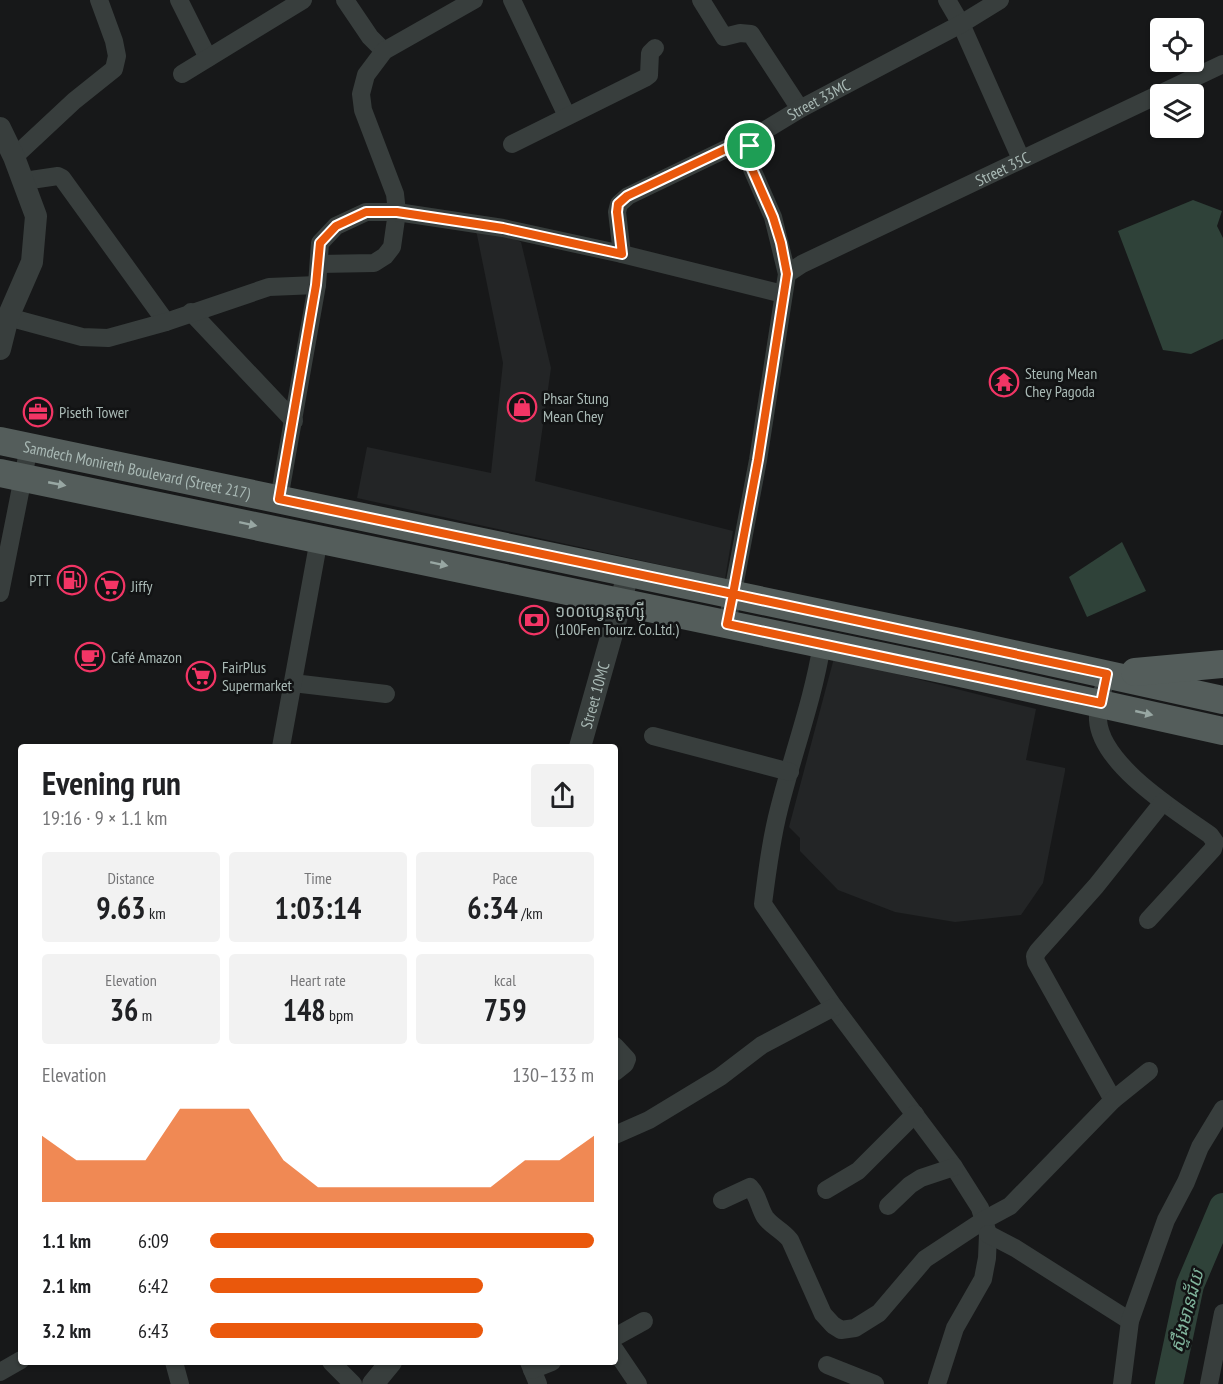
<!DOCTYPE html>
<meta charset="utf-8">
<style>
:root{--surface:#fff;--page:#f2f2f2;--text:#202124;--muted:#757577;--accent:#ea580c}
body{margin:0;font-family:"PT Sans Narrow","Noto Sans Khmer",sans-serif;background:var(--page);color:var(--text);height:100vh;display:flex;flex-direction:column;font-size:22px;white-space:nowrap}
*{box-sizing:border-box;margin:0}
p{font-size:20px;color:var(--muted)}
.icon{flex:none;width:33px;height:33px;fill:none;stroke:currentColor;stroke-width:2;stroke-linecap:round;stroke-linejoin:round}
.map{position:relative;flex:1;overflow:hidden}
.sheet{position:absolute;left:18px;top:744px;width:600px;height:621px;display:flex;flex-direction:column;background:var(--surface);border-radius:6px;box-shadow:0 2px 4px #0004}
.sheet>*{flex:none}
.fabs{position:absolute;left:1150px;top:18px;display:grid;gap:12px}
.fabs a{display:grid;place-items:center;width:54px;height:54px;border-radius:6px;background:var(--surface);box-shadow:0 2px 4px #0004;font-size:30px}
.pin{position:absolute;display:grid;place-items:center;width:51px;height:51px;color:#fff;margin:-26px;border:3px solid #fff;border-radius:50%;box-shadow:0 2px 6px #0007}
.round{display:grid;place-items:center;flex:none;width:63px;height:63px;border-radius:6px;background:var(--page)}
.head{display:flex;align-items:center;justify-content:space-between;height:102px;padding:0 24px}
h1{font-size:33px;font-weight:700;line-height:45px}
.stats{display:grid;grid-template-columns:repeat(3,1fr);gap:9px;height:102px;padding:6px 24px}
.stats div{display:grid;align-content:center;border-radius:6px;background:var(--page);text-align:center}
.stats b{font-size:30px;font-weight:700}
.stats small{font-size:16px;font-weight:400}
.stats p{font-size:16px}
.chart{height:168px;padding:12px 24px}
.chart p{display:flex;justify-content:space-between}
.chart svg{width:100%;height:108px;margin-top:6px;fill:var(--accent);opacity:.7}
ul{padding:0 24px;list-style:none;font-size:20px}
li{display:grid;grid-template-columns:96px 72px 1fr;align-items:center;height:45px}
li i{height:15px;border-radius:8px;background:var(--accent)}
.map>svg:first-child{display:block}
.built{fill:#232526}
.water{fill:#2f4239}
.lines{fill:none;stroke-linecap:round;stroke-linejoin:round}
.river{stroke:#2f4239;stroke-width:28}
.minor{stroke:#383e3d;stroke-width:18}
.tertiary{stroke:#383e3d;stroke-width:22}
.primary{stroke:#545d5b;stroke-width:28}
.oneway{fill:#98a7a3}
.route-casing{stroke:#fff;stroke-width:12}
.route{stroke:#ea580c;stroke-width:8}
.labels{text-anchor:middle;stroke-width:5;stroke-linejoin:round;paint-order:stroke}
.street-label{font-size:16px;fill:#a9b9b5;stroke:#121314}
.poi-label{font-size:16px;fill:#a9b9b5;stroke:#121314;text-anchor:start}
.water-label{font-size:18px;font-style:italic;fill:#80b49c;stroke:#121314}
</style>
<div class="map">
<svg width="1223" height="1384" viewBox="0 0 1223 1384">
<rect width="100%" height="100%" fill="#171819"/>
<g class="built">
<polygon points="476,230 500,233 521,242 551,368 535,481 733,531 725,579 357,498 367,447 491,473 503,363"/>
<polygon points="834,658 1036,709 1026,760 1065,768 1065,771 1043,883 1021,915 955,922 895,912 838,890 800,851 800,838 789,827"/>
</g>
<g class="water">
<polygon points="1193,200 1222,211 1217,226 1223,238 1223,339 1191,354 1163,350 1118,231"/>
<polygon points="1122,542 1146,591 1087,617 1069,577"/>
</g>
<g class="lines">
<polyline class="river" points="1169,1384 1190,1285 1223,1207"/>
<g class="minor">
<polyline points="179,0 208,58"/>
<polyline points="345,0 370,37 384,51"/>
<polyline points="512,0 567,116"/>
<polyline points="701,0 724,37 740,33 751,34 800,109"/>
<polyline points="947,0 961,24 1021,159"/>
<polyline points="182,74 303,0"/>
<polyline points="512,144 645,78 649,75 650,53 655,48"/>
<polyline points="14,157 74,101 114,69 117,56 114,41 99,0"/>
<polyline points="24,181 58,176 62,178 166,322"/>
<path id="s1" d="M622,254L617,212L619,204L628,196L728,148L750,146L767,129L800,109L961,24L1000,0"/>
<polyline points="319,264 374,263 385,256 392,247 397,212 395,194 363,110 361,94 366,75 384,51 474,0"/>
<path id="s2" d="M787,274L802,264L1223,64"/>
<polyline points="191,312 294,421"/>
<polyline points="8,317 82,337 108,338 166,322 269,287 317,285"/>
<polyline points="279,499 317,285 320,243 336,226 366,212 397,212 503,228 622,254 783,294"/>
<polyline points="0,593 29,447"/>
<polyline points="727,624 758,460 787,274 773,217 752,169 750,146"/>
<path d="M822,644C813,700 793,753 779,809C771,840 767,872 763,904L834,1007L954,1167L980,1208L988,1234L987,1258L983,1279L955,1328L937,1384"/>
<path d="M1107,674C1104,688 1097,706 1098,720C1101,765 1176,811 1210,835L1215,842L1213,849L1148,920"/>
<polyline points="293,683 386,694"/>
<polyline points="653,736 790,772"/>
<polyline points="281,747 319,539"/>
<polyline points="615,1046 627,1059 625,1064 615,1072"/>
<polyline points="1113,1100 1036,962 1035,956 1038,951 1096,886 1163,802"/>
<polyline points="615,1135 649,1120 720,1077 762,1045 834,1007"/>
<polyline points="826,1190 858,1171 915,1114"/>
<path d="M722,1200L750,1187C758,1195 759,1207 765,1217C771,1226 782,1230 790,1240L823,1314L833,1325L841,1330L855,1328L879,1313L925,1259L984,1220L1010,1206L1113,1100L1149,1071"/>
<polyline points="888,1206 910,1185 921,1178 954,1167"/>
<polyline points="988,1234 1015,1248 1130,1321"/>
<polyline points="615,1337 644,1321"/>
<polyline points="615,1350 638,1384"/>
<polyline points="174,1362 180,1384"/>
<polyline points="331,1362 353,1384"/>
<polyline points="529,1362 538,1384"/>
<polyline points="827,1365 875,1384"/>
<polyline points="532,1370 552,1362"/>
<polyline points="0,1372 21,1360"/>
<polyline points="1122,1384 1130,1321 1166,1220 1186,1182 1200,1147 1223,1109"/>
<polyline points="1209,1384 1223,1313"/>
</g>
<g class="tertiary">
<polyline points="0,128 14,157 36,216 32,262 8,317 0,349"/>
<path id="s3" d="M580,747L621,602L628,572"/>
<polyline points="373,1384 391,1362"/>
</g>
<g class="primary">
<path id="s4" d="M0,441L959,642L1223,700"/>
<polyline points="0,473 956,672 1223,731"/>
<polyline points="1135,672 1223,664"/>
</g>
</g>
<defs><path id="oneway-solid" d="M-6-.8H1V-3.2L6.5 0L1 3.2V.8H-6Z" transform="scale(1.5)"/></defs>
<g class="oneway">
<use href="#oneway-solid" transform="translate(57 484) rotate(11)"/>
<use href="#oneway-solid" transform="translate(248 524) rotate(12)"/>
<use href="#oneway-solid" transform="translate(439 564) rotate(12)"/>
<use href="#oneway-solid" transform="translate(1144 713) rotate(13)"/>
</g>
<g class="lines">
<g class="route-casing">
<polyline id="route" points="750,146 728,148 627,196 618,204 617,212 622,254 503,228 397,212 366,212 336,226 320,243 316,285 279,499 733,594 727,624 1101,703 1107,674 733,594 758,460 787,274 781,243 773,217 752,169 750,146"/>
</g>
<use href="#route" class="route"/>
</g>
<defs>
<g id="temple-ring" transform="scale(1.5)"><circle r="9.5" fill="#121314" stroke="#f23565" stroke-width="1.5"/><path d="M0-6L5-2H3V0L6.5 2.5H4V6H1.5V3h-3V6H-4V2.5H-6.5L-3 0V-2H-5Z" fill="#f23565"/></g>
<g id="shop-ring" transform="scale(1.5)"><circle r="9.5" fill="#121314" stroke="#f23565" stroke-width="1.5"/><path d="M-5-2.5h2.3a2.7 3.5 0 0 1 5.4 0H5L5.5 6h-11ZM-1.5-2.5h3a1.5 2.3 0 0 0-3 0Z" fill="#f23565"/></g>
<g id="office-ring" transform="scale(1.5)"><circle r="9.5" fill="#121314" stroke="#f23565" stroke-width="1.5"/><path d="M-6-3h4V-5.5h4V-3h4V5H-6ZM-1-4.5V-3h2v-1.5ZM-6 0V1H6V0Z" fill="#f23565"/></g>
<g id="fuel-ring" transform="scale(1.5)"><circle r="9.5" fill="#121314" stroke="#f23565" stroke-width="1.5"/><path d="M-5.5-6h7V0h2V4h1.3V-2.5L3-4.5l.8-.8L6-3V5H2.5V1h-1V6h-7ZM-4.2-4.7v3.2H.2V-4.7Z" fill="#f23565"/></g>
<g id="supermarket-ring" transform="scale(1.5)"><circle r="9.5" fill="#121314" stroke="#f23565" stroke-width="1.5"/><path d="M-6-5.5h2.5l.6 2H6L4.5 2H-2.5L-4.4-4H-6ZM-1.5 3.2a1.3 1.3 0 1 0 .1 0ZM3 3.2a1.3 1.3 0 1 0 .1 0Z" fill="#f23565"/></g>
<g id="bank-ring" transform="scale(1.5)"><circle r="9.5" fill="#121314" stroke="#f23565" stroke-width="1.5"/><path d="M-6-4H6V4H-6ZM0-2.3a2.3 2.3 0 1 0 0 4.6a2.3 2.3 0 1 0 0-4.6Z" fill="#f23565"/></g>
<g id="cafe-ring" transform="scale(1.5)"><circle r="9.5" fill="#121314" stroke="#f23565" stroke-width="1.5"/><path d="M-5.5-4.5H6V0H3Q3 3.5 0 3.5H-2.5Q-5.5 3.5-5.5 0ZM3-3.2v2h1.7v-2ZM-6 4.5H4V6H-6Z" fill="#f23565"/></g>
</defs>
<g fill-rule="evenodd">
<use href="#temple-ring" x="1004" y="382"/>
<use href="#shop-ring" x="522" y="407"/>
<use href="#office-ring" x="38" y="412"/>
<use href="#fuel-ring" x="72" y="580"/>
<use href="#supermarket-ring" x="110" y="586"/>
<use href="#bank-ring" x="534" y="620"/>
<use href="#cafe-ring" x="90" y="657"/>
<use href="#supermarket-ring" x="201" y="676"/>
</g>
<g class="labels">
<g class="street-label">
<text dy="6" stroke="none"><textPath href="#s1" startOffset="279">Street 33MC</textPath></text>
<text dy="6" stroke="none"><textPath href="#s2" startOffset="240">Street 35C</textPath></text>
<text dy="6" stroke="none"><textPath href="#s4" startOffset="140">Samdech Monireth Boulevard (Street 217)</textPath></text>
<text dy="6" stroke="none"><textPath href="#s3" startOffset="54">Street 10MC</textPath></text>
</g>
<g class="poi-label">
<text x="1025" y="379">Steung Mean<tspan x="1025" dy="18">Chey Pagoda</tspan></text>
<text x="543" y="404">Phsar Stung<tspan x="543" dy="18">Mean Chey</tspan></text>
<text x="59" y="418">Piseth Tower</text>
<text x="51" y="586" text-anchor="end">PTT</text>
<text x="131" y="592">Jiffy</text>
<text x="555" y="617">១០០ហ្វេនតូហ្ស៊ី<tspan x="555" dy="18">(100Fen Tourz. Co.Ltd.)</tspan></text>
<text x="111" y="663">Café Amazon</text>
<text x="222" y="673">FairPlus<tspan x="222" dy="18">Supermarket</tspan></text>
</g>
<g class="water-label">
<text transform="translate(1187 1311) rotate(-75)" y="6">ស្ទឹងមានជ័យ</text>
</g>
</g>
</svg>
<div class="fabs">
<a><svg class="icon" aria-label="locate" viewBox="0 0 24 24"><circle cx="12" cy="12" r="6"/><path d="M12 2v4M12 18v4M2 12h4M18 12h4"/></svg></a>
<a><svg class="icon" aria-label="layers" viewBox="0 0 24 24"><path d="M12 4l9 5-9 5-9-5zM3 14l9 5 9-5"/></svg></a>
</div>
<div class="pin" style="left:750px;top:146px;background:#1e9e55"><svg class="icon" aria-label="arrive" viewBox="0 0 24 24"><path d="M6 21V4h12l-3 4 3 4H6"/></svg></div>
<section class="sheet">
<div class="head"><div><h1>Evening run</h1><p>19:16 · 9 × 1.1 km</p></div><a class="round"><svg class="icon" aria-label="share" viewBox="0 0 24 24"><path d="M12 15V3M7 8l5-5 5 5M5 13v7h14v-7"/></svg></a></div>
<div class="stats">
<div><p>Distance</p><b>9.63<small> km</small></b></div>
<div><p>Time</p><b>1:03:14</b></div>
<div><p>Pace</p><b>6:34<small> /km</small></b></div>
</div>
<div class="stats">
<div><p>Elevation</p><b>36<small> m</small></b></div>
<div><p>Heart rate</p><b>148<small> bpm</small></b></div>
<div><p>kcal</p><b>759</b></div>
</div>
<div class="chart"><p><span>Elevation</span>130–133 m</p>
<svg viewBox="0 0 160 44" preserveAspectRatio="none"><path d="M0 44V17L10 27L20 27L30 27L40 6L50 6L60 6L70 27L80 38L90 38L100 38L110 38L120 38L130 38L140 27L150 27L160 17V44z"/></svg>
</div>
<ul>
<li><b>1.1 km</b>6:09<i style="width:100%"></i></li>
<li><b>2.1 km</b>6:42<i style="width:71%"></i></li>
<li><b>3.2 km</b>6:43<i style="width:71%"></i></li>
</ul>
</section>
</div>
